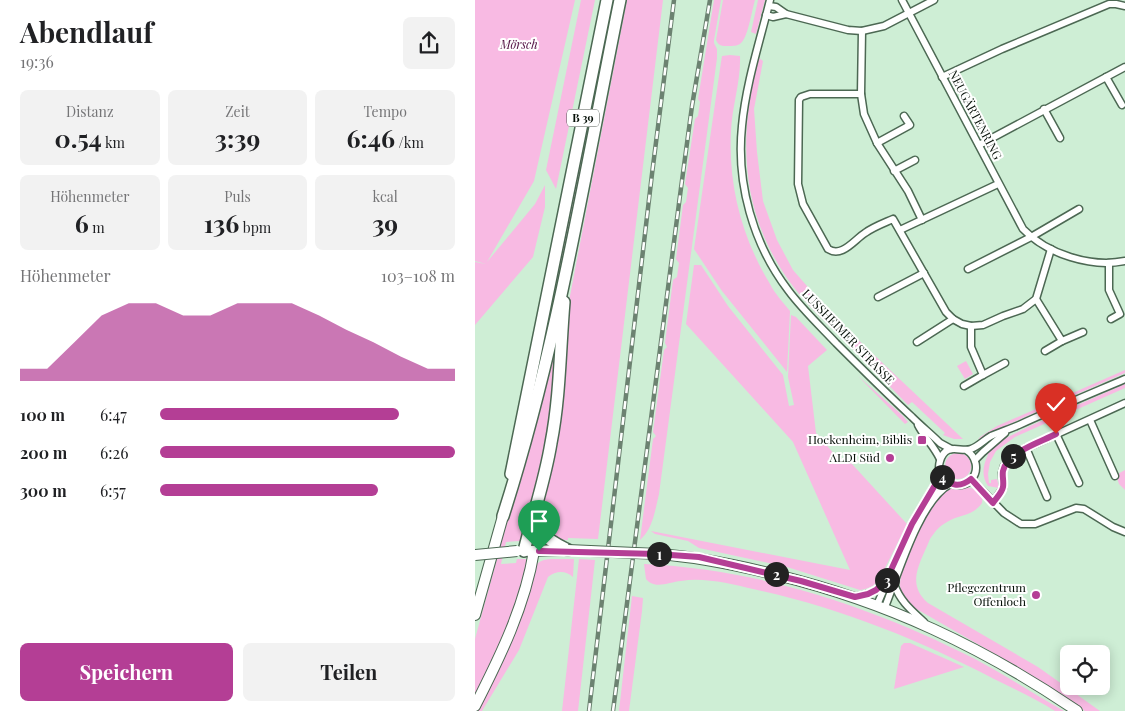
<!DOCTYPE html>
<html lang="de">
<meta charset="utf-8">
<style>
:root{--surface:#fff;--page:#f2f2f2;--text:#202124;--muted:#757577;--accent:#b43e95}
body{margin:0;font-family:"Playfair Display",serif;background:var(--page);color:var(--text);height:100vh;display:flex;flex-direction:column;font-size:19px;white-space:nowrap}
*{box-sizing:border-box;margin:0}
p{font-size:16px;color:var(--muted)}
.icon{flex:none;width:28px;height:28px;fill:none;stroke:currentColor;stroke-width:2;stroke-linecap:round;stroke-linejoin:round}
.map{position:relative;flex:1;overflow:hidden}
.details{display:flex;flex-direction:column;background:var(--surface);width:475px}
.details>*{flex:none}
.buttons{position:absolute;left:585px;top:645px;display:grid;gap:10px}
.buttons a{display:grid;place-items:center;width:50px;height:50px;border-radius:8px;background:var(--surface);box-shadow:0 2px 12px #0003;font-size:25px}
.pin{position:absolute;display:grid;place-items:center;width:42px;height:42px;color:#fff;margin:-51px -21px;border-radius:50% 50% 50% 0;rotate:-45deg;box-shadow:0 0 5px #0007}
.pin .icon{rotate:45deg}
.km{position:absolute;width:25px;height:25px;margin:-12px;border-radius:50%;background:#222;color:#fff;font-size:14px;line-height:25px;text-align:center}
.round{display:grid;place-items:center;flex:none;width:52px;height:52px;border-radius:8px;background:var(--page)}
.head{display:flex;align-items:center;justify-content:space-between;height:85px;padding:0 20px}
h1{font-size:28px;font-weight:700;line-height:38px}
.stats{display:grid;grid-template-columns:repeat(3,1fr);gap:8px;height:85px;padding:5px 20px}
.stats div{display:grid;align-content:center;border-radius:8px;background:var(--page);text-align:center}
.stats b{font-size:25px;font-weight:700}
.stats small{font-size:14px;font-weight:400}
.stats p{font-size:14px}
.chart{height:140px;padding:10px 20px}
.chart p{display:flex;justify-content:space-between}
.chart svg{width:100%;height:90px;margin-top:5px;fill:var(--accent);opacity:.7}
.action{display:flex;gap:10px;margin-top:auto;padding:10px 20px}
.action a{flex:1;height:58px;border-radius:8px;background:var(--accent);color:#fff;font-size:20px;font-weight:700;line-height:58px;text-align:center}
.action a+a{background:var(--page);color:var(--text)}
ul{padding:0 20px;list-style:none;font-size:16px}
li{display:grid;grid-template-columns:80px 60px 1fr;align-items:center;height:38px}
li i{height:12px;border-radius:6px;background:var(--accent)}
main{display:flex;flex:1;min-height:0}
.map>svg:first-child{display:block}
.green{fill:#f8bae3}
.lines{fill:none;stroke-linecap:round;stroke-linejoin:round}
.street-casing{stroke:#4c6853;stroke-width:9}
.primary-casing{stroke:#4c6853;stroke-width:12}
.highway-casing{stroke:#4c6853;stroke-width:14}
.street{stroke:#fff;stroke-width:6}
.primary{stroke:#fff;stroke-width:10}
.highway{stroke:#fff;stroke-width:11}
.rail-casing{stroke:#6c8271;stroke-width:4.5}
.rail{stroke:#fff;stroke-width:2.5;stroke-dasharray:8;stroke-linecap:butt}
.primary-bridge-casing{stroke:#4c6853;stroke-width:12;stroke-linecap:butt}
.primary-bridge{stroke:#fff;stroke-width:10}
.route-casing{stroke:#fff;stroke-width:10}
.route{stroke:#b43e95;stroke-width:6}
.poi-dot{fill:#b43e95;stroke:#fff;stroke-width:2}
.labels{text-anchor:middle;stroke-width:4;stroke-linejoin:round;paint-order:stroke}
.shield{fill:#fff;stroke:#505751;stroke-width:1}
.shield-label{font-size:11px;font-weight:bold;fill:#050f07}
.park-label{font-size:12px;font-style:italic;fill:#4f0c3f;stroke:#fff}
.street-label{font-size:12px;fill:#050f07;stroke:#fff}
.poi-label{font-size:12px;fill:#050f07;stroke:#fff;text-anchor:end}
</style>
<main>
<section class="details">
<div class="head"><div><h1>Abendlauf</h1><p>19:36</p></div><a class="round"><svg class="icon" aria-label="share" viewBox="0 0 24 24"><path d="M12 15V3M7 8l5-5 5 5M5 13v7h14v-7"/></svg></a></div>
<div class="stats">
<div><p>Distanz</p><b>0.54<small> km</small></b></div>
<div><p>Zeit</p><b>3:39</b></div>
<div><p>Tempo</p><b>6:46<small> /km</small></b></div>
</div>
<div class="stats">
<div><p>Höhenmeter</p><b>6<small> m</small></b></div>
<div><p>Puls</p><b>136<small> bpm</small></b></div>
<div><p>kcal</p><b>39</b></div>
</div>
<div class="chart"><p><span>Höhenmeter</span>103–108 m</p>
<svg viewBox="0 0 160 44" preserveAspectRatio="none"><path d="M0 44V38L10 38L20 25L30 12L40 6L50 6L60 12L70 12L80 6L90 6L100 6L110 12L120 19L130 25L140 32L150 38L160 38V44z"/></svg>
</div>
<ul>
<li><b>100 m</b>6:47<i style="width:81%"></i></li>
<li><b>200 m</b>6:26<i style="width:100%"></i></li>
<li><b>300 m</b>6:57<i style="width:74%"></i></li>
</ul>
<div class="action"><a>Speichern</a><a>Teilen</a></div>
</section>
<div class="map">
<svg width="650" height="711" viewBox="0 0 650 711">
<rect width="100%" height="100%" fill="#ceeed5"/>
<g class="green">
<polygon points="0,0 100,0 59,181 12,262 60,204 70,185 70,207 58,257 0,325 0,262 11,264 0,261"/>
<polygon points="106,0 120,0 81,189 71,170"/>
<polygon points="136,0 140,0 87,267 70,346 68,345"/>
<path d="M152,0H188L123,539L93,538V540C80,540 76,535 67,527V503L94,301Z"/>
<path d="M239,0H246L239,40V43L242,49V58L184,494C180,510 178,529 165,540L178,439L181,436L178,432L189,350L192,347L190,343L198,280L202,277L204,263L201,259L208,205L211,202L213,188L210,184L220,119L223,116L225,102L223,99Z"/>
<path d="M248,0H280C277,10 273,37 266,43C263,46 258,46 254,46C248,46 244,47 241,40Z"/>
<polygon points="283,0 290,0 281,34 276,32"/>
<path d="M255,55L265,56C266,81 257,106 256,131C253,185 267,238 295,284C300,294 308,302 315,311L312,372L247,291L219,249L246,62L247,56Z"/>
<path d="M284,58L288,61L279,109L282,152L288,201L302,240L318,270L359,317L488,439H479L468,435L470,433L437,402L433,405C411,382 388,360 366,337C347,319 327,300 312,278C265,210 263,135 284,58Z"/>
<path d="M219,265H226L253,306L308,375L314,406L319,405L313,377L316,315L321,317L352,350L333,366L341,433L360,455L377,464L432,524L406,576C401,585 396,588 385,590L312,567L224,548L213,541L180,534L176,531L375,570L318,442L211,324Z"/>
<polygon points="81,323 81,385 66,470 47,541 45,543 44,541 31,542 26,564 41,563 42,559 51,559 51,570 33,630 0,697 0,639 55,438"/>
<polygon points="491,361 498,374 490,379 482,366"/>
<polygon points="650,370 650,373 523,429 504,441 503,440 505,437 522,426"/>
<polygon points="383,376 427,415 433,422 430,424"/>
<path d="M650,384V388L540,437L521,451L515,462L513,474L514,483H516V480L522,479L524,488L513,486C506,476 508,465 513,455L511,452L527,440L555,426Z"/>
<circle cx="483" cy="466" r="13"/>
<polygon points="650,470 650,490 644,484 641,475"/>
<path d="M490,487C499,488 509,492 507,503C497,517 485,514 472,522C464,526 459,533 455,539C446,562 430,583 453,603L563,667L625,711H610L548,670L438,607C433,602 428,598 426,592C419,573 453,506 468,493C474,488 482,488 490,487Z"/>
<path d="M79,559H99L98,577C90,570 81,571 73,577L44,650L7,711H2C19,678 36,645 48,609C53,596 53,580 59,568C63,560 71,559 79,559Z"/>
<polygon points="104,559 120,560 103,711 87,711"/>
<path d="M169,564C284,569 398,607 500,659C530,675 559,694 589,711H580C561,699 539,689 519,679C443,639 362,607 278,589C256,584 229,577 206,581C194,582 180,590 171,579Z"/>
<polygon points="157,596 168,598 167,611 154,711 144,711"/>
<polygon points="429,643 435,643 489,667 419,689 426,646"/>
</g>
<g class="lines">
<g class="street-casing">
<g id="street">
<path d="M295,0C285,41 271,83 267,126C261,183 278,244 313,290C327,309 345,326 361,343C386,368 411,393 437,417C446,426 456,434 465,443L476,449"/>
<path d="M427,0L548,229C572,254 616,268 650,261"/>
<polyline points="294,6 301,7 311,14 373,30 387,31 409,26 459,0"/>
<polyline points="291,15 298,17 311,14"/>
<polyline points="387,31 386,94 389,114 402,143 433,191 447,220"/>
<polyline points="467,77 527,49 634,4 641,4 650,6"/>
<polyline points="631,77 647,105"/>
<path d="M386,94H335L326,97L324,100L323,184L328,204L353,249C367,258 379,240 390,233C398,227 409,223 418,219L471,312L478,319L487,324L496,326L508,325L528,316L548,309L561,299L576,249"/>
<polyline points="569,109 585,138"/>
<polyline points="402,143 435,125 429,116"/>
<polyline points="504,145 650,67"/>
<polyline points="419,171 440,160"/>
<polyline points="425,230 523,184"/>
<polyline points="634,263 634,290 645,314 636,319"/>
<polyline points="493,269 556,237 604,209"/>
<polyline points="403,297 449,273"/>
<polyline points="561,299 587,341 608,332"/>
<polyline points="442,342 478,319"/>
<polyline points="570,351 587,341"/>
<polyline points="508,375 530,363"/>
<polyline points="489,386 508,375 496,347 496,326"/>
<polyline points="615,420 640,476"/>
<path d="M443,425C449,437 459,446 465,459"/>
<polyline points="581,434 604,483"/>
<polyline points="551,448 572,497"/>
<path d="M491,450C501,456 505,470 496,480C483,493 459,480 465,461C471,441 486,453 496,449C504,446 509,440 516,436C525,432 535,429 544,425C579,409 615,394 650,379"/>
<polyline points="500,460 508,452 530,433"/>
<polyline points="496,479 529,513 546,524 560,524 601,508 609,509 638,527 650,532"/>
<polyline points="518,503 528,488 527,473 529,466 545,451 650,403"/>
<path d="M419,584C425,601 436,610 449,622"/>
<polyline points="380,597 393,594 401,590 410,582"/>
<polyline points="402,605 437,524 466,475"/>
<path d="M410,607C423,575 444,501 475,484"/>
</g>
</g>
<g class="primary-casing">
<g id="primary">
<polyline points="54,551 93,550"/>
<path d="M183,554C223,557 262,565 302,575C412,602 508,647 602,711"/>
<polyline points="0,615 28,516"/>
<path d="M0,706C25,657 50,606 59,551"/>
</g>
</g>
<g class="highway-casing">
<g id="highway">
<polyline points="36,474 132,0"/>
<path d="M62,510C61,535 74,540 93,550"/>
<path d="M28,516C82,348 110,172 145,0"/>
<path d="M49,551C58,515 70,480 76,443C85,397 85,349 89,302"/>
</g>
</g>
<use href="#street" class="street"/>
<use href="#primary" class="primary"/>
<use href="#highway" class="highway"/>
<g class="rail-casing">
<g id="rail">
<polyline points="114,711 177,174 199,0"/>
<polyline points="138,711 206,188 217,106 235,0"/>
</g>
</g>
<use href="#rail" class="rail"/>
<g class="primary-bridge-casing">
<g id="primary-bridge">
<polyline points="93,550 183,554"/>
<polyline points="0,555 42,551"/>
</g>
</g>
<use href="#primary-bridge" class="primary-bridge"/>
</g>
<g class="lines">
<g class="route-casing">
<path id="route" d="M64,551L182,554L224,557L326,581L380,597L393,594L401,590L411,581L437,524L466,475C474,486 485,488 496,479L518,503C521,498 527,493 528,487C529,481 527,476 528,471C532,452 566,442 581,434"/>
</g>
<use href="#route" class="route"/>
</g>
<g class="poi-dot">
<rect x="442" y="435" width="10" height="10" rx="2.5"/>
<circle cx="415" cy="458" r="5"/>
<circle cx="561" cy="595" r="5"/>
</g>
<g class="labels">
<rect class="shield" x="92" y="109.5" width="32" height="17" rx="4"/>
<g class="shield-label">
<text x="108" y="122">B 39</text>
</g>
<g class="park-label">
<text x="44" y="49">Mörsch</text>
</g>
<g class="street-label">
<text transform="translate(500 115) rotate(62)" y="4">NEUGÄRTENRING</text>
<text transform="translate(373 337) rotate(46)" y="4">LUSSHEIMER STRASSE</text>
</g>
<g class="poi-label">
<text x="437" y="444">Hockenheim, Biblis</text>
<text x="405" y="462">ALDI Süd</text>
<text x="551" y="592">Pflegezentrum<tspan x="551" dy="14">Offenloch</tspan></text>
</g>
</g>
</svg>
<div class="buttons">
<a><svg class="icon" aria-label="locate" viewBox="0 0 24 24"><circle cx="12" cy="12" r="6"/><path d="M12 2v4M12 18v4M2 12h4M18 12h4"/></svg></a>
</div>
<div class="pin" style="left:64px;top:551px;background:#1e9e55"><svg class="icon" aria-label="arrive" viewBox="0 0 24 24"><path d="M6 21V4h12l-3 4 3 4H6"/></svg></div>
<div class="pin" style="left:581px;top:434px;background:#d93025"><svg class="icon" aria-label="check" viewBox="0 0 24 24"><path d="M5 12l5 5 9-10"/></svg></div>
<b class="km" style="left:184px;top:554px">1</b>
<b class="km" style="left:301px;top:574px">2</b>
<b class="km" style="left:412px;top:580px">3</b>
<b class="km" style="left:467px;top:477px">4</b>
<b class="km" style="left:538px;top:456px">5</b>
</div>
</main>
